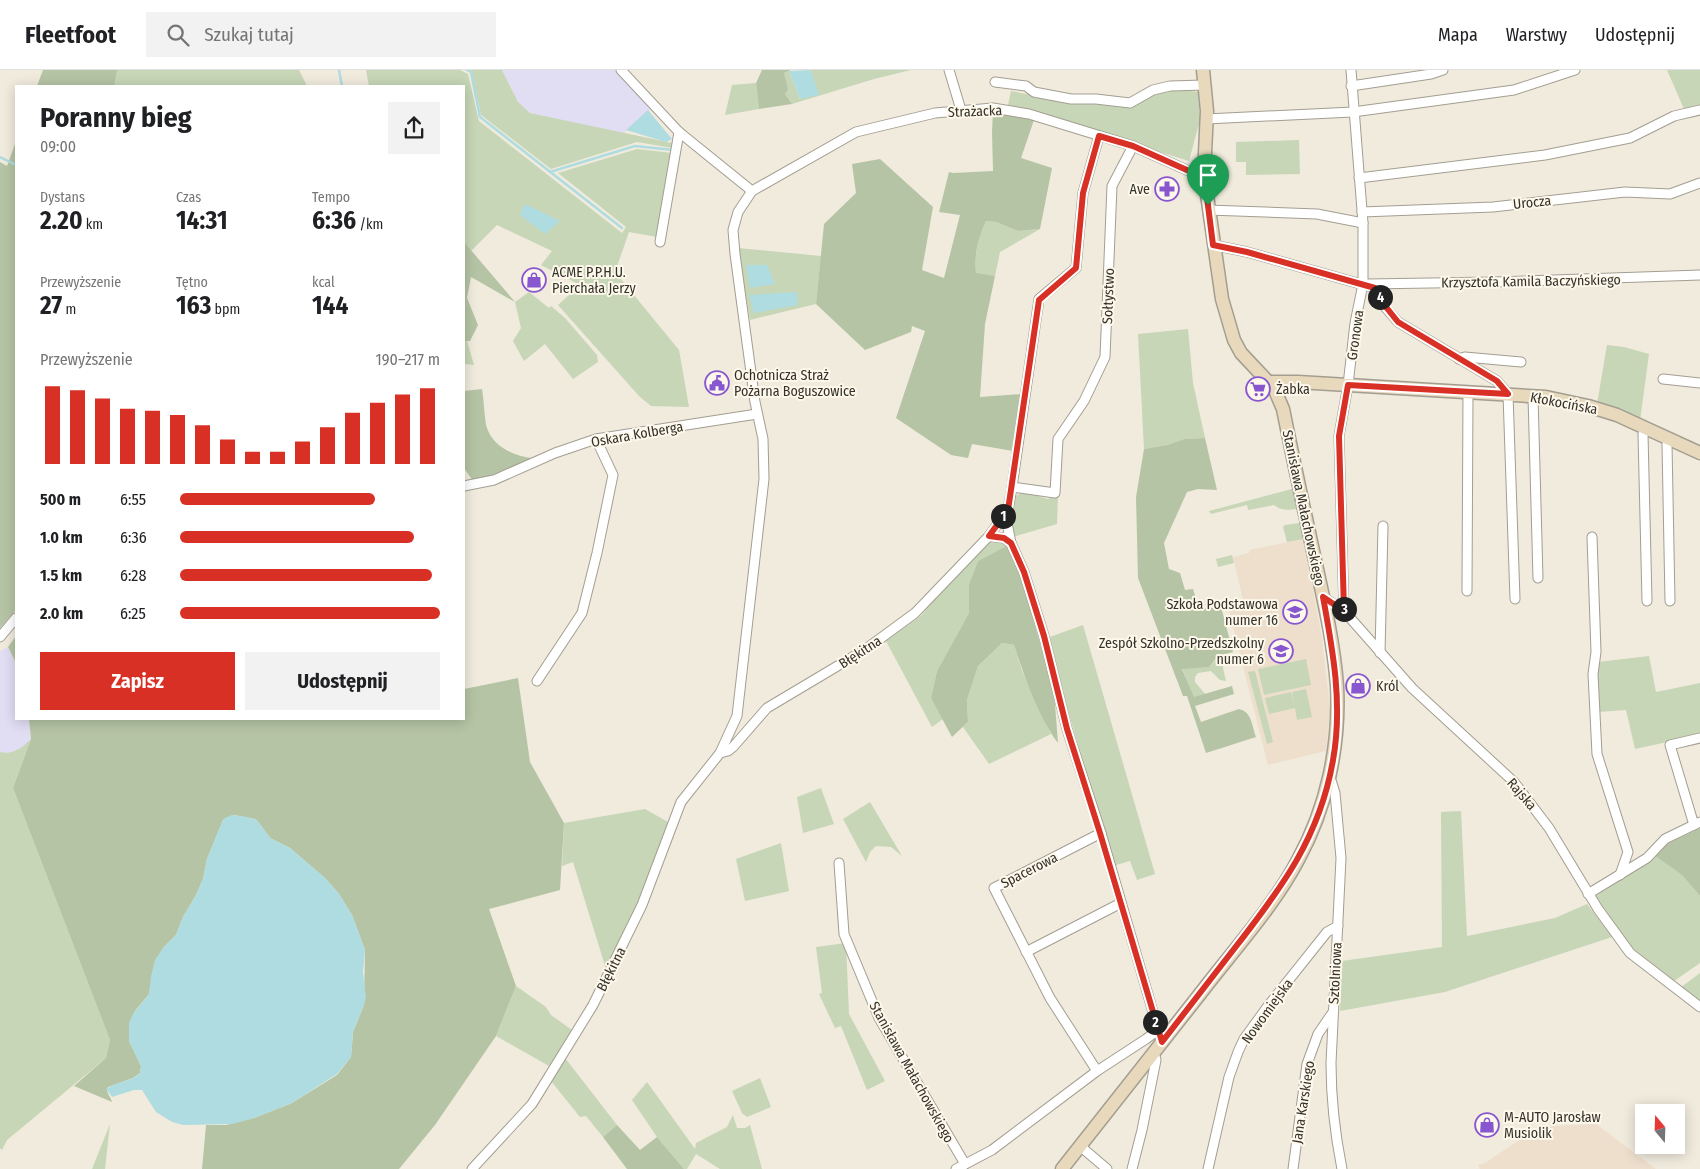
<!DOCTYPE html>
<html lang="pl">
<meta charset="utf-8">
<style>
:root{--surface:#fff;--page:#f2f2f2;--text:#202124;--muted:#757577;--line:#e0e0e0;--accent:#d93025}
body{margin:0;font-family:"Fira Sans Condensed",sans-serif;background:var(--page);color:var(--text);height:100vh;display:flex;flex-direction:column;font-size:19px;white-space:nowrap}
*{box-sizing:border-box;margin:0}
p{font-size:16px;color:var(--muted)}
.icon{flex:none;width:28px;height:28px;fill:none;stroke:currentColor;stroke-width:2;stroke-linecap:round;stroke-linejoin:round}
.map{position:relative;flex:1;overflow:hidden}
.side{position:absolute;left:15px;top:15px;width:450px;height:635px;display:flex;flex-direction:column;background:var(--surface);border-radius:0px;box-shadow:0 2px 12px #0003}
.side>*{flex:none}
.needle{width:32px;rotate:341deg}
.fabs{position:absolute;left:1635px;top:1034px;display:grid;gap:10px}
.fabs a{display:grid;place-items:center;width:50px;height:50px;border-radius:0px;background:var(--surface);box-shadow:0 2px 12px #0003;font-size:25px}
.pin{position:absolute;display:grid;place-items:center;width:42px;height:42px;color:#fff;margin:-51px -21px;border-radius:50% 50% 50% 0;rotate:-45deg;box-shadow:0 0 5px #0007}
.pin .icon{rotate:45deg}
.km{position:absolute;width:25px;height:25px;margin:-12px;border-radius:50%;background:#222;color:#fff;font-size:14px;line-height:25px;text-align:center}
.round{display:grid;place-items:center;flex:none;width:52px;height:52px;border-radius:0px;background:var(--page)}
.head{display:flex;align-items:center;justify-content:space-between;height:85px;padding:0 25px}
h1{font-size:28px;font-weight:700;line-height:38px}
.stats{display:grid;grid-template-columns:repeat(3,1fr);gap:8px;height:85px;padding:5px 25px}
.stats div{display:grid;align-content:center}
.stats b{font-size:25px;font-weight:700}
.stats small{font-size:14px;font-weight:400}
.stats p{font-size:14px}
.chart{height:140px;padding:10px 25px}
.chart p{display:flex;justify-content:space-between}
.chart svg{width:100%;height:90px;margin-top:5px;stroke:var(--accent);stroke-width:6}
.cta{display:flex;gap:10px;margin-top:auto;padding:10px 25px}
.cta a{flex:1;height:58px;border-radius:0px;background:var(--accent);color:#fff;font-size:20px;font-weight:700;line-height:58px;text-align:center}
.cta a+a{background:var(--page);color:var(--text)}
ul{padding:0 25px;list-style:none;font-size:16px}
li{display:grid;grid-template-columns:80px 60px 1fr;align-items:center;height:38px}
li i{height:12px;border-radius:6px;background:var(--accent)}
header{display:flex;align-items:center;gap:30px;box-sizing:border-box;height:70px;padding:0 25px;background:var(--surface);border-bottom:1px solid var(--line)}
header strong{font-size:24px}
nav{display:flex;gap:28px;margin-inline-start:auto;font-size:18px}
.search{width:350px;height:45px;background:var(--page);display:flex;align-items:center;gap:12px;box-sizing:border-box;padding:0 18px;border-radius:0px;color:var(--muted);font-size:19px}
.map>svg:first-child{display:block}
.industrial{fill:#e1def4}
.education{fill:#eedfcc}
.green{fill:#c7d6b7}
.forest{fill:#b5c4a4}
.water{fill:#afdce0}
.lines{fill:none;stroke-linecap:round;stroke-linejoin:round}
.stream{stroke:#afdce0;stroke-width:2.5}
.street-casing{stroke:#a39e91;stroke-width:11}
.secondary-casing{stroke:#a39e91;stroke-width:15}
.street{stroke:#fff;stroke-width:9}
.secondary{stroke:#e8d9bd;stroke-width:12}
.route-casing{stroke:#fff;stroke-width:10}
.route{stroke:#d93025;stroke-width:6}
.labels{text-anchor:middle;stroke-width:4;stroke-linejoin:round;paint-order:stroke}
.street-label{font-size:14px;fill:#33312c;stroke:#fdf8ea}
.poi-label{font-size:14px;fill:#33312c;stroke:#fdf8ea;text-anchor:start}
</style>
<header>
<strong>Fleetfoot</strong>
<div class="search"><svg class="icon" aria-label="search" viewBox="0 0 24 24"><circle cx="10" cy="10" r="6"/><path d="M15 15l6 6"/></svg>Szukaj tutaj</div>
<nav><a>Mapa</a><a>Warstwy</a><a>Udostępnij</a></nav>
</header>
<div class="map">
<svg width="1700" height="1099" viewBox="0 0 1700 1099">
<rect width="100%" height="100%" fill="#f0ebdd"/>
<g class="industrial">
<polygon points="502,0 616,0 652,38 626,60 625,64 530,43 518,32"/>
<polygon points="8,577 16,593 16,649 29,649 31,669 21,679 6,684 0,682 0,581"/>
</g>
<g class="education">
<polygon points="1304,469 1322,569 1330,639 1326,681 1268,695 1229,541 1245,538 1233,487 1249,483 1249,480"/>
<polygon points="1596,1054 1656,1099 1480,1099 1478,1095 1485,1093 1534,1060 1554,1056"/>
</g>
<g class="green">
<polygon points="106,0 299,0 307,16 100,16"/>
<polygon points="366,0 460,0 468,4 479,51 622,163 626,157 558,103 637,79 672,83 657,167 629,162 615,202 679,280 689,337 651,336 639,326 558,235 580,215 541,195 552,181 497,155 471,181 464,172 464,16 369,16"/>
<polygon points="471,0 502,0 518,32 530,43 672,73 672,78 637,72 551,99 481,45"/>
<polygon points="808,0 911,0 874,9 792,34 785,24 784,3 789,1 800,29 811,1"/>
<polygon points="1667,0 1700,0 1700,38 1684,39"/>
<polygon points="756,13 759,39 725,45 732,15"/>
<polygon points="1174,18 1198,22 1200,50 1189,91 1008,35 1011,21 1057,30 1130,36 1158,21"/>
<polygon points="1299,70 1300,104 1246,105 1246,92 1236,92 1236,72"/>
<path d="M986,151L996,152L1018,161L1040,159L1000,182L995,206L976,204C974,184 978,169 986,151Z"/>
<polygon points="738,178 821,186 816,234 750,250"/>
<polygon points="529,222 549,238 551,236 565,248 597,285 598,292 573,309 545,274 524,291 513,271 521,258 515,232"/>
<polygon points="1188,259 1193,313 1205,368 1184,369 1167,375 1144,379 1138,264"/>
<polygon points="464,271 467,271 474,295 464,294"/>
<polygon points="1607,275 1624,277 1649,284 1640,351 1597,334"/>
<path d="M1292,419L1297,439C1287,440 1282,441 1274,435L1248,440L1247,435L1211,444L1209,441Z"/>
<path d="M1024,422L1048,429L1058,425L1057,454L1013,467C1011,453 1009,440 1015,426Z"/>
<polygon points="1300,453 1304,469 1287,472 1283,457 1285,455"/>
<polygon points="999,468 1008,475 978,491 969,514 969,543 937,601 931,628 943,649 932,657 886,571 921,546 941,521 990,470"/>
<polygon points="1232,485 1234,493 1218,497 1216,489"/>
<polygon points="1083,555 1155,804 1137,810 1130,791 1113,796 1047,568"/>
<polygon points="1002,573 1014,575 1022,601 1051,664 989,694 963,657 968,652 967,630 978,596"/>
<polygon points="1220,585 1226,611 1220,610 1211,601 1198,603 1195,607 1195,612 1206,625 1194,628 1182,598 1209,597"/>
<polygon points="1649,586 1656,622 1700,613 1700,665 1635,679 1626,640 1598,642 1596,601 1598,592"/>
<polygon points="1306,589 1311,615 1264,625 1258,599"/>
<polygon points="1255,601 1273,672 1267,674 1248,602"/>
<polygon points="1306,619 1312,647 1297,650 1295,638 1269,644 1265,628 1291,622 1294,634 1292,622"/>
<path d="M31,669L13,718L110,970L106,988L7,1070L2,1080L0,1078V682C13,685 22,678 31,669Z"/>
<polygon points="821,718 834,754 803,763 797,727"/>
<polygon points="870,732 902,786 891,777 876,776 870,782 866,792 843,749"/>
<polygon points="645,739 668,752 635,841 606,899 573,792 562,796 564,753"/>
<polygon points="1461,741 1467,866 1555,848 1587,834 1612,867 1445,922 1340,941 1342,891 1442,877 1441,742"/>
<polygon points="781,773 789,821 745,831 736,789"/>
<polygon points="1655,786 1682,805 1700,826 1700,893 1674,911 1629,875 1596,826"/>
<polygon points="846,873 849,944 885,1011 867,1020 841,956 835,958 819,924 822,923 816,877"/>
<polygon points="1700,903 1700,933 1680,918"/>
<polygon points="516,916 546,937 551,945 572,960 549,996 496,966"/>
<polygon points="565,988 617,1055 603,1067 586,1046 580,1047 551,1011"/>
<polygon points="760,1008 771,1037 747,1047 742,1043 732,1021"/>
<polygon points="647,1012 695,1079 696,1073 727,1057 733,1045 737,1058 745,1058 750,1055 762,1099 720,1099 696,1084 687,1099 684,1099 657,1067 632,1030"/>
<polygon points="110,1054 105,1099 92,1099"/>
</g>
<g class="forest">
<polygon points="43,0 117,0 114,16 37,16"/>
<polygon points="762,0 791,0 784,3 788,19 785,24 792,34 759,39 756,13"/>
<path d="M993,42L1034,50L1021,88L1052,98L1040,159L1018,161L996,152L986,151C978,169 974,184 976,203L995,206L985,254L980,327L1022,324L1013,381L972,374L968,388L951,385L896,348L925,261L912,256L911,262L865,280L816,234L824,154L856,123L852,94L880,89L933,137L922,200L944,208L960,145L939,142L949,102L953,103L993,101L992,62Z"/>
<polygon points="16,71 16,540 0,558 0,92 7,96"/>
<polygon points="464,172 515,232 471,207 467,228 478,255 470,271 464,271"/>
<path d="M482,319C484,330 484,343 486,355C491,375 512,386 531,388L491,407L473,411L464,398V321Z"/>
<path d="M1205,368L1217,420L1198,419L1187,422L1164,473L1169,499L1180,503L1185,520L1193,519L1199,539L1221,537L1233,582L1218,586L1209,597L1182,599L1194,627L1232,616L1234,624L1195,636L1201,652L1239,639C1252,642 1252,656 1256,667L1206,683L1187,626H1183L1138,508L1136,427L1144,379L1167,375L1184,369Z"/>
<path d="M1008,475L1013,480L1054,621L1058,673C1039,647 1024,606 1014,575L1002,573L978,596L967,630L968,652L952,667L931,628L937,601L969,543V514L978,491Z"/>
<polygon points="16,566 16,593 8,577"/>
<path d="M518,608L530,692L564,753L560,820L489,839L516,916L496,966L435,1055L399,1099H202L206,1055H226L254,1048L292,1033L337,1005L351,987L353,962L364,935L365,880L352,845L339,824L326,809L290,778L270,768L259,753L255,749L234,745L223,750L207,789L203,809L196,825L183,847L176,865L163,878L154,896L149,924L135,941L129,953V971L141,996L140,1003L133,1008L108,1017C105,1022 111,1027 112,1032L74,1016L106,988L110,970L13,718L31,669L29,649H464V619Z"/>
<polygon points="1700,758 1700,826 1682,805 1655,786 1665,775"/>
<polygon points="617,1055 640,1080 657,1067 684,1099 627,1099 603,1067"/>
</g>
<g class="water">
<polygon points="808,0 811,1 819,25 800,29 789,1"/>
<polygon points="648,40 672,69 666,72 626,60"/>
<polygon points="525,134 560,151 545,164 520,145"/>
<polygon points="746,195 767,195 775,214 750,218"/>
<polygon points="797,222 798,235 754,243 749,225"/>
<path d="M232,745L247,747L257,750L270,768L290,778L326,809L339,824L352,845L365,880L363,902L366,927L364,935L353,962L351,987L337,1004L292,1033L254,1048L232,1054L183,1055L172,1052L156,1042L142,1020H134L112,1027L106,1019C117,1011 131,1012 140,1003L141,996L129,971V953L133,944L149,924L151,906L155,890L163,878L176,865L183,847L196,825L203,809L207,789L222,752L225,748Z"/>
</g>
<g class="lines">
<g class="stream">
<polyline points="339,0 342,16"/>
<polyline points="467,0 471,2 480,47 622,158"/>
<polyline points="0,87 16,95"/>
<polyline points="550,102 635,76 673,80"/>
</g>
<g class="street-casing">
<g id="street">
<polyline points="621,0 679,62 752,121"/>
<polyline points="949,0 961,40"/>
<polyline points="995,12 1026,16 1034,22 1071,29 1096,29 1130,33 1153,20 1170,16 1204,15"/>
<polyline points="1351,16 1431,4 1443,0"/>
<polyline points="1206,49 1353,42 1514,20 1575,0"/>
<polyline points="1359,108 1545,85 1630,68 1674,46 1700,40"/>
<polyline points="1208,140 1317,144 1363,153"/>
<polyline points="1362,142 1493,137 1625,122 1670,124 1700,113"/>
<polyline points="660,172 679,62"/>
<polyline points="1213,175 1247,182 1375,218 1385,237 1398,252 1497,311 1508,324 1515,529"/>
<polyline points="1368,214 1493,212 1700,205"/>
<polyline points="1459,289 1465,287 1521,292"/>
<polyline points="1663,309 1700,313"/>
<polyline points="1533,326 1538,508"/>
<polyline points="1645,358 1643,364 1647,531"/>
<polyline points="1669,369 1667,374 1670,531"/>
<polyline points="464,416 494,410 555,383 596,369 757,344"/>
<polyline points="1012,417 1039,229 1076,198 1083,123 1099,66"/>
<polyline points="1005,443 1011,473"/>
<polyline points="989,466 1004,468 1011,473 1024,502 1044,566 1067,659 1101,763 1162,973"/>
<polyline points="1592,467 1596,582 1593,604 1597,684 1628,782 1620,805"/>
<polyline points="1467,521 1468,322"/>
<polyline points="1323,527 1344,541 1412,618 1514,712 1549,758 1598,839 1630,883 1700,937"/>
<polyline points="1344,541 1339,366 1348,315 1355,253 1363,214 1363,153 1351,0"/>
<polyline points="0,567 16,548"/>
<polyline points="1380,583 1383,456"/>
<polyline points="537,611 582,543 597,483 613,405 596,369"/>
<polyline points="720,683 728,681 733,677 767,638 866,579 915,543 989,466 1008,440 1012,417 1055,423 1058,369 1084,331 1105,287 1112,116 1133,76"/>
<path d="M1330,707L1335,723L1341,788L1331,993C1331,1029 1335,1064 1342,1099"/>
<polyline points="1694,755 1670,675 1700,668"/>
<polyline points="839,793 844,864 879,948 965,1094"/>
<polyline points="1588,824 1647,788 1665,769 1700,752"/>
<polyline points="1026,882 1121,833"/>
<polyline points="1097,1001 1050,928 994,818 1101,763"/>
<polyline points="1080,1076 1107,1099"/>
<polyline points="472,1099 532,1034 593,935 642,835 681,732 720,683 737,646 764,409 763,369 755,332 735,184 733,160 738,142 752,121 856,62 935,43 993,38 1029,44 1133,76 1189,101 1204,104"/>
<polyline points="956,1099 992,1080 1097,1001 1146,969 1158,960"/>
<polyline points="1132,1099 1142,1060 1156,990 1154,983"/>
<polyline points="1208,1099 1229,1007 1238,982 1244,969 1268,936 1327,862 1338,856"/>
<polyline points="1293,1099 1307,994 1318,964 1333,942"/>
</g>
</g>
<g class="secondary-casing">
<g id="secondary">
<polyline points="1270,312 1298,312 1546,327 1588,336 1617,345 1700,383"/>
<path d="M1062,1099C1108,1041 1154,983 1200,924C1232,882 1274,836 1298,790C1327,737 1340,676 1337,616C1334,574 1324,531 1315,490C1304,439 1293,389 1283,339L1274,318L1241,283L1234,270L1222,229L1204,104L1207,41L1203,0"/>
</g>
</g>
<use href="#street" class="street"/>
<use href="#secondary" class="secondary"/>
</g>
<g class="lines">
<g class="route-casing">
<path id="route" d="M1099,66L1133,76L1189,101L1204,104L1213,175L1247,182L1375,218L1386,237L1398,252L1497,311L1508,324L1348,315L1339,366L1344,541L1323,527C1333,581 1343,635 1333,690C1320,767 1281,819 1234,879C1210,910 1186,941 1162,972L1100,763L1067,659L1044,566L1024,502L1011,473L1004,468L989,466L1008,440L1039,230L1076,198L1083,123Z"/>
</g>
<use href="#route" class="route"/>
</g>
<defs>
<g id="pharmacy-ring" transform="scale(1.25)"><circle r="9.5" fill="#fdf8ea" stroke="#8857d0" stroke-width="1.5"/><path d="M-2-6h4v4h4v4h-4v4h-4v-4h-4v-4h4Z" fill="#8857d0"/></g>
<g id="shop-ring" transform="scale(1.25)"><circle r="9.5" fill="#fdf8ea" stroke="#8857d0" stroke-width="1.5"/><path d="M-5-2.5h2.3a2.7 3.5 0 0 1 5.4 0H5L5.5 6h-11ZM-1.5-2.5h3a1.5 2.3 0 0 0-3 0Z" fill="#8857d0"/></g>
<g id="civic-ring" transform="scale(1.25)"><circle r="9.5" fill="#fdf8ea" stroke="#8857d0" stroke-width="1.5"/><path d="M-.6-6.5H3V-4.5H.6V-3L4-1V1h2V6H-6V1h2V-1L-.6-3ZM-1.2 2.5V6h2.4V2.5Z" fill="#8857d0"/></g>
<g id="supermarket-ring" transform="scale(1.25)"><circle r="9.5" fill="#fdf8ea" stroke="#8857d0" stroke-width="1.5"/><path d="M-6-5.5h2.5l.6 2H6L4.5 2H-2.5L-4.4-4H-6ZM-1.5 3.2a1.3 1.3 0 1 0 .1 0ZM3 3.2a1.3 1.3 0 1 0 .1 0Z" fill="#8857d0"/></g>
<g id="school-ring" transform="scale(1.25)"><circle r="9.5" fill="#fdf8ea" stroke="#8857d0" stroke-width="1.5"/><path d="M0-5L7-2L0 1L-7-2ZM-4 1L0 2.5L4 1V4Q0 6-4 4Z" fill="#8857d0"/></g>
</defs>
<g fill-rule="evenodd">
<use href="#pharmacy-ring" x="1167" y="119"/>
<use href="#shop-ring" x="534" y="210"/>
<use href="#civic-ring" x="717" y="313"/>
<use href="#supermarket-ring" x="1258" y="319"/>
<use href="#school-ring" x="1295" y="542"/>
<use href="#school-ring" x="1281" y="581"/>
<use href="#shop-ring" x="1358" y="616"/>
<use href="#shop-ring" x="1487" y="1055"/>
</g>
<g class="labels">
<g class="street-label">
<text transform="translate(975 41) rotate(-2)" y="5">Strażacka</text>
<text transform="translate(1532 132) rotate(-6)" y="5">Urocza</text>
<text transform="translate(1531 211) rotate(-1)" y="5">Krzysztofa Kamila Baczyńskiego</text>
<text transform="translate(1108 226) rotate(-88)" y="5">Sołtystwo</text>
<text transform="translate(1355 265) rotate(-82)" y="5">Gronowa</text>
<text transform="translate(1564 333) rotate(11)" y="5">Kłokocińska</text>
<text transform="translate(637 364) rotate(-10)" y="5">Oskara Kolberga</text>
<text transform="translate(1304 438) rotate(78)" y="5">Stanisława Małachowskiego</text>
<text transform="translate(860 582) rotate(-33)" y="5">Błękitna</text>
<text transform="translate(1522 724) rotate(49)" y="5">Rajska</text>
<text transform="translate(1029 800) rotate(-27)" y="5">Spacerowa</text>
<text transform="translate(611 899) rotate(-63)" y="5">Błękitna</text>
<text transform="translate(1335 903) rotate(-87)" y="5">Sztolniowa</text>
<text transform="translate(1267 941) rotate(-54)" y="5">Nowomiejska</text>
<text transform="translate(912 1002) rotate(61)" y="5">Stanisława Małachowskiego</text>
<text transform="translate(1303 1032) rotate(-81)" y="5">Jana Karskiego</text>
</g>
<g class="poi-label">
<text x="1150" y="124" text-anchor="end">Ave</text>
<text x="552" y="207">ACME P.P.H.U.<tspan x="552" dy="16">Pierchała Jerzy</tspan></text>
<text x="734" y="310">Ochotnicza Straż<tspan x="734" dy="16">Pożarna Boguszowice</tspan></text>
<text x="1276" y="324">Żabka</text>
<text x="1278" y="539" text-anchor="end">Szkoła Podstawowa<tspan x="1278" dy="16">numer 16</tspan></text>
<text x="1264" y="578" text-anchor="end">Zespół Szkolno-Przedszkolny<tspan x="1264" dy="16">numer 6</tspan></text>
<text x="1376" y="621">Król</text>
<text x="1504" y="1052">M-AUTO Jarosław<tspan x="1504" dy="16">Musiolik</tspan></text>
</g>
</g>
</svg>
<div class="fabs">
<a><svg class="needle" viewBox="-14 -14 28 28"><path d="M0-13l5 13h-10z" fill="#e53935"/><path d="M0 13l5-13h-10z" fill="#757577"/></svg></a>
</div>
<div class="pin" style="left:1208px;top:135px;background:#1e9e55"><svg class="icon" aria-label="arrive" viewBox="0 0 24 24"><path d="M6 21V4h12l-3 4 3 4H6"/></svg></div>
<b class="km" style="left:1003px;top:446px">1</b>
<b class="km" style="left:1155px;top:952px">2</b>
<b class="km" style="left:1344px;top:539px">3</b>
<b class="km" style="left:1380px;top:227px">4</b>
<section class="side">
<div class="head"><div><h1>Poranny bieg</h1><p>09:00</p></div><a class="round"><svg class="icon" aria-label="share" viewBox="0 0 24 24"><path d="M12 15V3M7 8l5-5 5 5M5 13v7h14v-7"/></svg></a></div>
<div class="stats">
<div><p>Dystans</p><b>2.20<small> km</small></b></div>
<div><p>Czas</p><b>14:31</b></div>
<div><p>Tempo</p><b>6:36<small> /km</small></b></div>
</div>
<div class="stats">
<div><p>Przewyższenie</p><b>27<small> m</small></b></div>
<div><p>Tętno</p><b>163<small> bpm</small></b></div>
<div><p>kcal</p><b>144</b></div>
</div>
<div class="chart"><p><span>Przewyższenie</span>190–217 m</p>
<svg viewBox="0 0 160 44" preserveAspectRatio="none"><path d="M5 44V6M15 44V8M25 44V12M35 44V17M45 44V18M55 44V20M65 44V25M75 44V32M85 44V38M95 44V38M105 44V33M115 44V26M125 44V19M135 44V14M145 44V10M155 44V7"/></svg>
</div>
<ul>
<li><b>500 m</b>6:55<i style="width:75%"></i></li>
<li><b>1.0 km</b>6:36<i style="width:90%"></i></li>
<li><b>1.5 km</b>6:28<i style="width:97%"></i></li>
<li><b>2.0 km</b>6:25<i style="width:100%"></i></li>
</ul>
<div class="cta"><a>Zapisz</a><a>Udostępnij</a></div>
</section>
</div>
